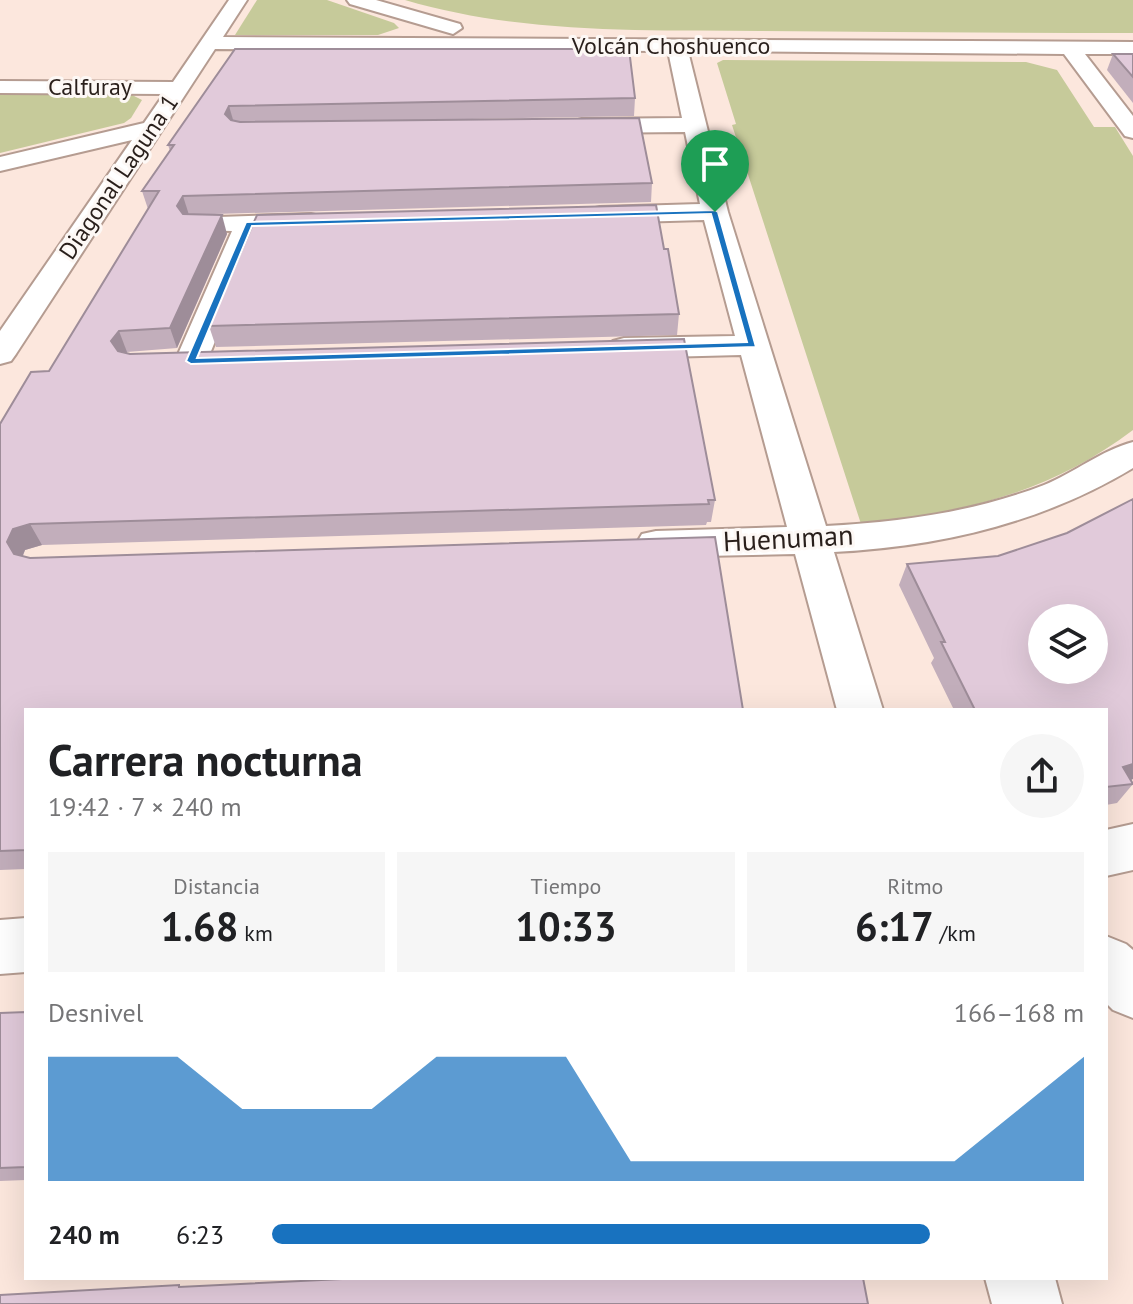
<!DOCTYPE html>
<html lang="es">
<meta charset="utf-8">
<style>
:root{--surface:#fff;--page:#f6f6f6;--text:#202124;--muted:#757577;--accent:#1872bf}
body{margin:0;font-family:"PT Sans",sans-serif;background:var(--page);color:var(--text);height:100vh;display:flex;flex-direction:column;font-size:30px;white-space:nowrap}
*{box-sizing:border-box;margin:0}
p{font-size:26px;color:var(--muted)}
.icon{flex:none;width:44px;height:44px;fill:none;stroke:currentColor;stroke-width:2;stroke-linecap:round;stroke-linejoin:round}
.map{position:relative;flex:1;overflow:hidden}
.sheet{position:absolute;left:24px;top:708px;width:1084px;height:572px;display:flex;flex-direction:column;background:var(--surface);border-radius:0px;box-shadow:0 8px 32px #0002}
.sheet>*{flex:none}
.buttons{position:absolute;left:1028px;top:604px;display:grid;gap:16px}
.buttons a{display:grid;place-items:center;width:80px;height:80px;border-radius:50%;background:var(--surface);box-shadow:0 8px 32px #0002;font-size:40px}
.pin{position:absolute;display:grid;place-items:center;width:68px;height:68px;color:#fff;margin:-82px -34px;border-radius:50% 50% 50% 0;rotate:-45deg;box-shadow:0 0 8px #0007}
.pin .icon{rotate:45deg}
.round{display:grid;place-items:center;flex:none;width:84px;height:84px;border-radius:42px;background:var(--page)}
.overview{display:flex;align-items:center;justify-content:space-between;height:136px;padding:0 24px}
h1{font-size:44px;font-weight:700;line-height:60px}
.stats{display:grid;grid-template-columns:repeat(3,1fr);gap:12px;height:136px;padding:8px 24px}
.stats div{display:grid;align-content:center;border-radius:0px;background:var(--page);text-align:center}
.stats b{font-size:40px;font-weight:700}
.stats small{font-size:22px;font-weight:400}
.stats p{font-size:22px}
.chart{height:224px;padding:16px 24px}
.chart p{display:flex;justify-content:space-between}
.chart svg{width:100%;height:144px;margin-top:8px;fill:var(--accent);opacity:.7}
ul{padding:0 24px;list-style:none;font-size:26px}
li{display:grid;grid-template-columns:128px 96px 1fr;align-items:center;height:60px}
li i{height:20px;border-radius:10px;background:var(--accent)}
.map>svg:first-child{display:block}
.green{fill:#c6ca9a}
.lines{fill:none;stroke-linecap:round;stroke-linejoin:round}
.minor-casing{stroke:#b59c91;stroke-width:4}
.minor{fill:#fff;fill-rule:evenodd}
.wall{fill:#c2aebb}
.shaded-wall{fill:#9e8d99}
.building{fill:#e1cada;stroke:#9e8d99;stroke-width:2;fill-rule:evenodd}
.route{fill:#1872bf;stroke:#fff;stroke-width:2;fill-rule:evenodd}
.labels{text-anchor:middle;stroke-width:6;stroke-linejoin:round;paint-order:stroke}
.far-street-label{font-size:24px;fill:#291f1b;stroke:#fdf8f5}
.street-label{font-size:28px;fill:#291f1b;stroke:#fdf8f5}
</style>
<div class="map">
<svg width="1133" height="1304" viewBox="0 0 1133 1304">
<rect width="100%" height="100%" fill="#fce7dd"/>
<g class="green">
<polygon points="257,0 327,0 394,23 399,28 378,35 235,35"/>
<path d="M405,0H1133V33C1009,33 885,32 761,31C642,30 520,34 405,0Z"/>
<path d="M723,60L1026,62L1057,70L1094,127H1115L1133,156V430C1048,494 964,512 861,524L732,125L736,124L717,63Z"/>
<polygon points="0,94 132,95 142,100 131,118 124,123 0,153"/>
</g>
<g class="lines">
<g class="minor-casing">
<g id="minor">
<path d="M229,0H247L223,37L1133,42V54H1085L1133,116V138L1125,136L1064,54L688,51L728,212L826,526C900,522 974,512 1044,485C1074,473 1102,450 1133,442V468C1042,523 939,547 834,552L883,710H837L795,554L656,557L642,554L636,544L642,534L656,531L787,527L741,355L624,358L613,355L608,348L613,341L624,338L735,336L704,220L600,223L591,221L587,215L591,209L600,207L700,204L685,132L582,133L574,131L571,126L574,121L582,119L682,118L668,51L215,49L16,354L11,361L0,364V331L132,140L0,171V157L144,123L164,94L0,93V81L173,82Z"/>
<polygon points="347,0 376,0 460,24 462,28 453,34 350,4"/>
<polygon points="311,214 320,216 324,222 320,228 260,231 207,361 202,368 191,371 180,368 175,361 232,231 189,230 185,224 189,218"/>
<polygon points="1133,824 1133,870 1106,876 1106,830"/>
<polygon points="26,918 26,972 0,974 0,920"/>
<polygon points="1106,936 1126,944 1133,950 1133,1018 1113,1010 1106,1003"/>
<polygon points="985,1278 1055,1278 1062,1304 992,1304"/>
</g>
</g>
<use href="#minor" class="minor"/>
</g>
<g class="wall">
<polygon points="235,49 635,98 634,116 366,121 652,183 651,202 214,214 227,234 177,348 127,352 126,353 715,500 711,522 707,522 706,525 42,545 25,550 23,556 26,710 26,869 0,870 0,424 49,371 148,209 142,191 170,151 168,145"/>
<polygon points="1113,54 1133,54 1133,103 1107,70"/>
<polygon points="664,249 679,314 677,335 216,347 209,326"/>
<polygon points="1133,499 1133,779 1131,780 1133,784 1117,803 1106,805 1106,710 954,710 931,663 934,658 899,585 907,564 998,556 1067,533"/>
<polygon points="26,1012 26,1180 0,1181 0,1013"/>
</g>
<g class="shaded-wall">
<polygon points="229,106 234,123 225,114"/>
<polygon points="183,196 189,215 182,226 177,206"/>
<polygon points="222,215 227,234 177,348 170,328"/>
<polygon points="119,331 127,352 119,362 111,341"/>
<polygon points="30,524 42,545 25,550 19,564 7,542 13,529"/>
<polygon points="1133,764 1133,779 1108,787 1123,767"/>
</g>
<g class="building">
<polygon points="235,49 629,49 635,98 229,106 225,114 231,120 240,122 639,118 652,183 183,196 177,206 183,214 222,215 170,328 119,331 111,341 118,351 130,354 684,339 715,500 708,500 709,504 30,524 13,529 7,542 14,554 30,558 715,537 743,710 26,710 26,850 0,851 0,424 31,372 49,371 159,191 142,191 174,145 168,145"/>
<polygon points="1113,54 1133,54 1133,77"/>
<polygon points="656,205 664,249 668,249 679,314 209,326 257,215"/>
<path d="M1133,499V764L1123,767L1133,784L1106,787V710H975L941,642H945L907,564L998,556L1067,533ZM1042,618H1094V670H1042Z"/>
<polygon points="26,1012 26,1167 0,1168 0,1013"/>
<polygon points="363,1278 863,1278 868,1304 0,1304 0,1295 179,1285 179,1287"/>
</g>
<path class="route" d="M715,210L718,212L756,347L191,364L186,361L246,222ZM711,214L747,342L197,358L252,226Z"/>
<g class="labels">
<g class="far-street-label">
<text x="671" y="54">Volcán Choshuenco</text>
<text x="90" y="95">Calfuray</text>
<text transform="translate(119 177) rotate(-56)" y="8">Diagonal Laguna 1</text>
</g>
<g class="street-label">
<text transform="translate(788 538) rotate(-3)" y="10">Huenuman</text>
</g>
</g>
</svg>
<div class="buttons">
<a><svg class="icon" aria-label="layers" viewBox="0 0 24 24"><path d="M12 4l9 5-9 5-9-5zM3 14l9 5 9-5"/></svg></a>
</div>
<div class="pin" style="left:715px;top:212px;background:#1e9e55"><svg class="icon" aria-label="arrive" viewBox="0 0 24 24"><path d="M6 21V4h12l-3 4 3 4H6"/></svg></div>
<section class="sheet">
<div class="overview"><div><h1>Carrera nocturna</h1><p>19:42 · 7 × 240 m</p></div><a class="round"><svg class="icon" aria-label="share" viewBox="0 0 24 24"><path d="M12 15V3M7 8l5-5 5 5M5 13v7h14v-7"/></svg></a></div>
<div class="stats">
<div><p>Distancia</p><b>1.68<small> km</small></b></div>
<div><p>Tiempo</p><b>10:33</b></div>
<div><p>Ritmo</p><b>6:17<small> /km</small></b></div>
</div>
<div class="chart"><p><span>Desnivel</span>166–168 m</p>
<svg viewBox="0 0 160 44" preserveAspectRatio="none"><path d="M0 44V6L10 6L20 6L30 22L40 22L50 22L60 6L70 6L80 6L90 38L100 38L110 38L120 38L130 38L140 38L150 22L160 6V44z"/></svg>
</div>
<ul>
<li><b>240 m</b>6:23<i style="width:81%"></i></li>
</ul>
</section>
</div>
